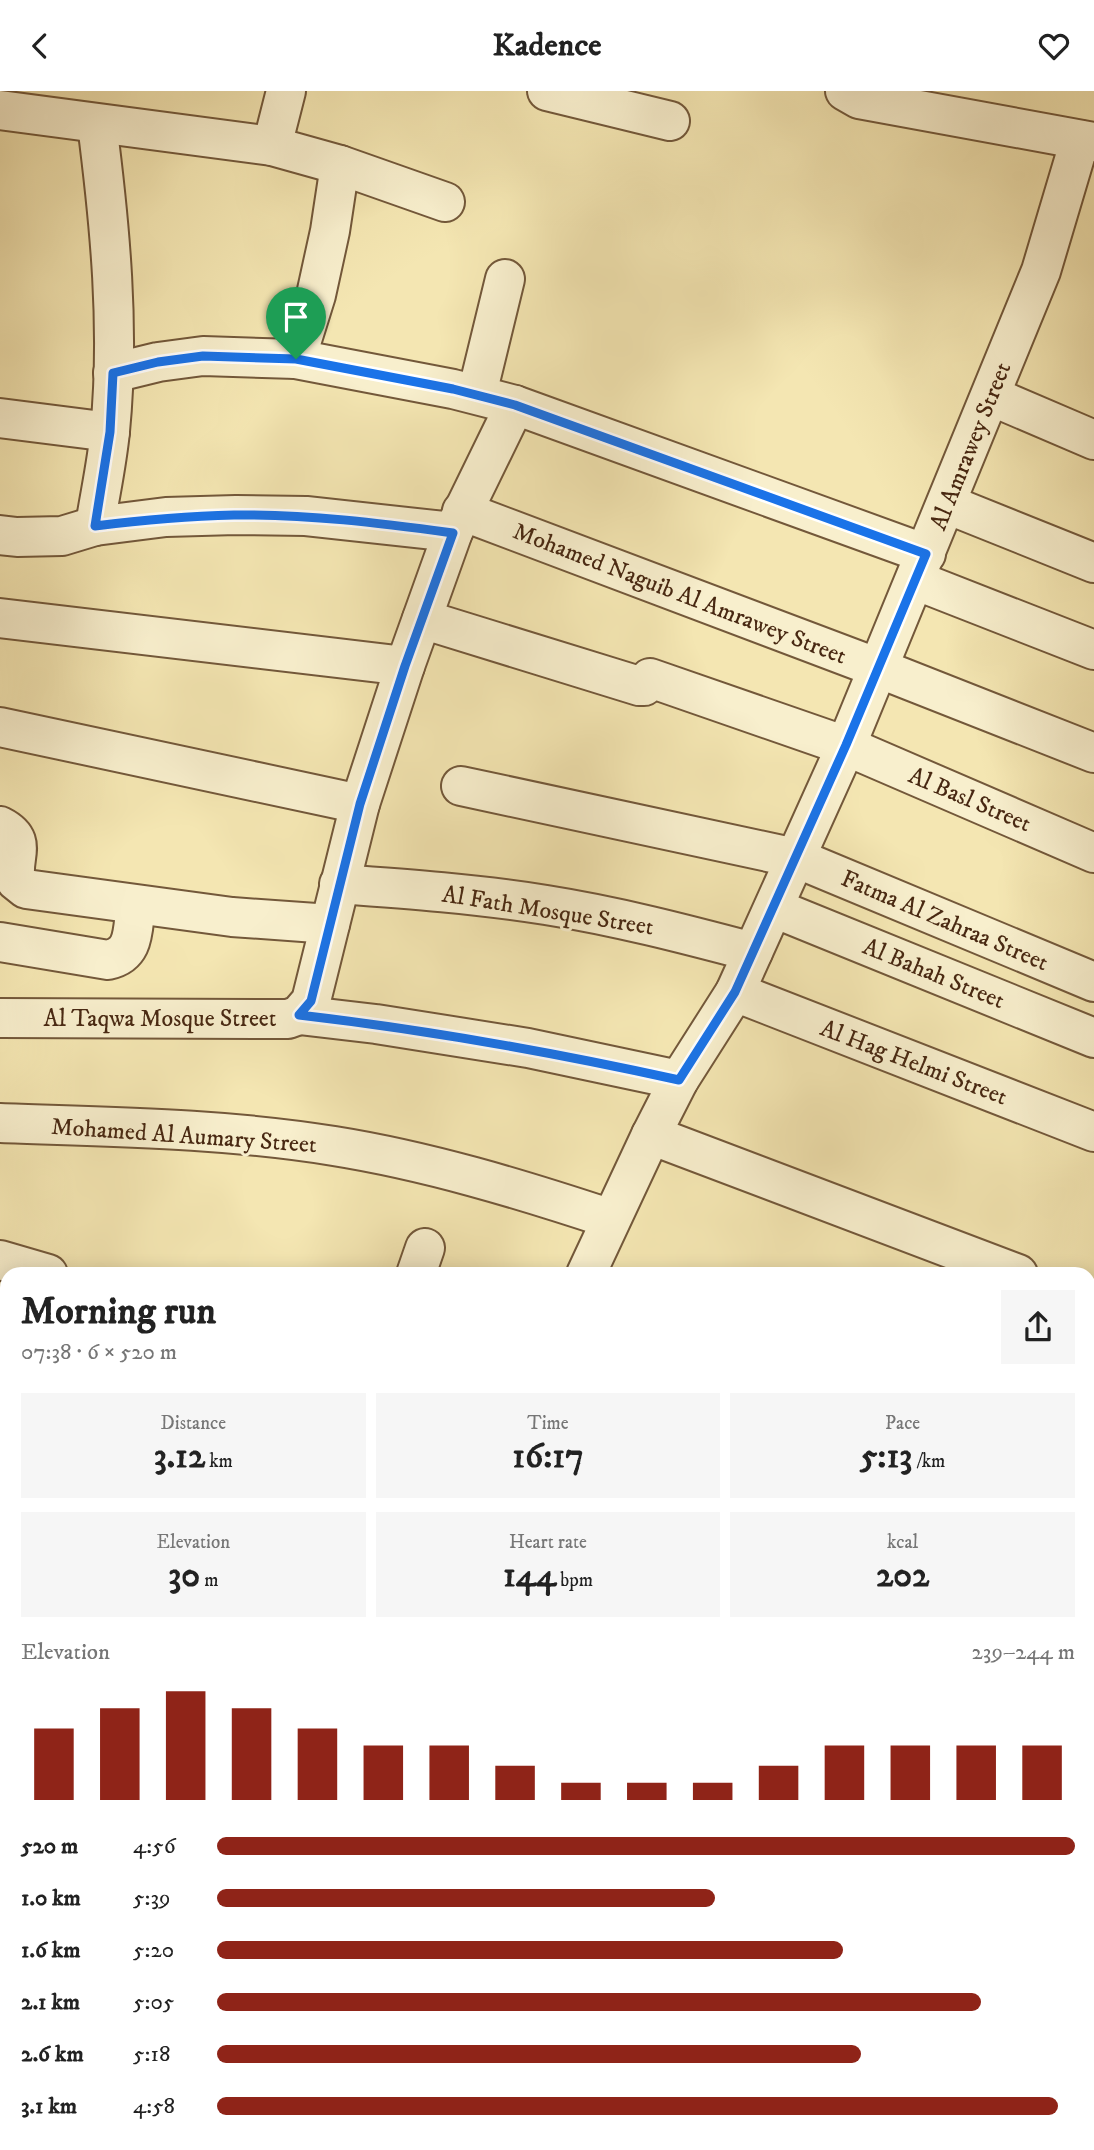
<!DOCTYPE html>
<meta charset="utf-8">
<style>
:root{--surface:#fff;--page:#f6f6f6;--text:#222;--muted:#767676;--accent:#8f2418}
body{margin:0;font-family:"IM FELL DW Pica",serif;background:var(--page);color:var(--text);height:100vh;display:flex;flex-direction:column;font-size:26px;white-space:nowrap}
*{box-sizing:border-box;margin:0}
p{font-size:23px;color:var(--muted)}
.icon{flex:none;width:38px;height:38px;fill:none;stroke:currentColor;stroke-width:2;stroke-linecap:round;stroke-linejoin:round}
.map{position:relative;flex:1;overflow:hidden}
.sheet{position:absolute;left:0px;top:1176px;width:1096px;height:884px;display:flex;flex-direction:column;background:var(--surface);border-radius:21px 21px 0 0;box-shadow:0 4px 18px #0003}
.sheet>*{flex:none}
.pin{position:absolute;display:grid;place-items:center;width:60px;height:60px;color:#fff;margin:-72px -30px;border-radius:50% 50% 50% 0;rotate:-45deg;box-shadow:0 0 7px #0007}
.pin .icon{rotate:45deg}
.round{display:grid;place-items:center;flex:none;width:74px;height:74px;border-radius:0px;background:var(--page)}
.headline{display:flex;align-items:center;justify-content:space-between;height:119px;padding:0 21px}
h1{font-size:38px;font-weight:800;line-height:52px}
.metrics{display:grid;grid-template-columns:repeat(3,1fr);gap:10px;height:119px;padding:7px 21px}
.metrics div{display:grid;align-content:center;border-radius:0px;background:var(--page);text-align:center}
.metrics b{font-size:35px;font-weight:800}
.metrics small{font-size:19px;font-weight:400}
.metrics p{font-size:19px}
.chart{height:196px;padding:14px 21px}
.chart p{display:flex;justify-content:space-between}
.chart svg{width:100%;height:126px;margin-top:7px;stroke:var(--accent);stroke-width:6}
ul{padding:0 21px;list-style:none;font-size:23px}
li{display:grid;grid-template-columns:112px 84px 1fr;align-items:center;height:52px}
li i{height:18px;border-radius:9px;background:var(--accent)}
header{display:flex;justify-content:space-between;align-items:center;height:91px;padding:0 21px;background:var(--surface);font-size:32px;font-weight:800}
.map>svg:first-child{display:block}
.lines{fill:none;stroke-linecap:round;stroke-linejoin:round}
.street-casing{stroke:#73583a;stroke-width:42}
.street{stroke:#f8efcd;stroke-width:38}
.route-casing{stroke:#fff;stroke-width:14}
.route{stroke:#1a73e8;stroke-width:9}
.labels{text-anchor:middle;stroke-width:6;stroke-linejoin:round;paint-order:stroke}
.street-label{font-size:24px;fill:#482812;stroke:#f8efcd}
</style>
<header><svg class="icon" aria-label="back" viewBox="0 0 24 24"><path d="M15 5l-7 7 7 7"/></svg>Kadence<svg class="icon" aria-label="heart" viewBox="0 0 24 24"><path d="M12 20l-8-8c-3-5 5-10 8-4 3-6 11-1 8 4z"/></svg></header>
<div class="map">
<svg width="1094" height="2059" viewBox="0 0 1094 2059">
<rect width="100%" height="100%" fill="#f4e6b2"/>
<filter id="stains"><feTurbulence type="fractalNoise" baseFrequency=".00286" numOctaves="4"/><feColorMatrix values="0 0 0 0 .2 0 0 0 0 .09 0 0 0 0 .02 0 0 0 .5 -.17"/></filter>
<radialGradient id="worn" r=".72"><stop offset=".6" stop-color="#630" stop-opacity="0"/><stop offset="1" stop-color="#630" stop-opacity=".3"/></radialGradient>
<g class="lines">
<g class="street-casing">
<g id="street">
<polyline points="547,0 670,30"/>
<polyline points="845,0 859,8 1094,51"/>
<polyline points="0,19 272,55 340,74 445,111"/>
<polyline points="272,55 286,0"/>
<polyline points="296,268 316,204 330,140 340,74"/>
<polyline points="113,282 158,271 203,265 296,268 453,298 515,314 926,463"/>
<polyline points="477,303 505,188"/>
<polyline points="991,305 1094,349"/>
<polyline points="0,327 110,341"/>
<polyline points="947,413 1094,472"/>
<polyline points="462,420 878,577 1094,662"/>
<path d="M95,435C100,403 107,372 110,340C120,238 110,134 97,33"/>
<polyline points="0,444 17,446 62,445 95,435 166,426 236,424 306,425 453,441"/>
<polyline points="915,489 1094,559"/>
<polyline points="0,527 405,575"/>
<polyline points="422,528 639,595 644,595 650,587 846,655 1094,762"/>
<polyline points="0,636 360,713"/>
<polyline points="461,695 796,767 1094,891"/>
<path d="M0,735C30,750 10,766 16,790L26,798L232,826L330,833"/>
<path d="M339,793C408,798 477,803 546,814C616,825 685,843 753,861"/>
<polyline points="774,817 1094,947"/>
<path d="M0,851L108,869C136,863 132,838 136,814"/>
<polyline points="735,901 1094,1041"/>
<polyline points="299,924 376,933 528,957 679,989"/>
<polyline points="0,927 288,928 299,924 311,910 360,713 405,575 453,441 515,314"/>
<path d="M0,1032C111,1036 223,1037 334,1055C428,1070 520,1098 611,1128"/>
<polyline points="651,1044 1018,1183"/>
<polyline points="0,1169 48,1183"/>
<polyline points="416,1183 425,1157"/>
<polyline points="586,1183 651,1044 679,989 735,901 846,655 1041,180 1080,49"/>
<polyline points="1088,1210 1094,1212"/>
<polyline points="0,1343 7,1345"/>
<polyline points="1088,1348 1094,1339"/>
<polyline points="0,1481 7,1481"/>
<polyline points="0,1698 7,1701"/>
<polyline points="0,1734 7,1737"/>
<polyline points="841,2053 857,2059"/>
<polyline points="1002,2053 1022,2059"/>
</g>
</g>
<use href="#street" class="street"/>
</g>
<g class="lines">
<g class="route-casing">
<path id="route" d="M203,265L296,268L453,298L515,314L926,463L846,654L735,901L679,989C552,961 429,939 299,924L311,910L360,713L405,575L453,442C380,432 307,423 234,424C187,425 142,429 95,435L110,341L113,282L158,271Z"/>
</g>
<use href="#route" class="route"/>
</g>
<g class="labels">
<g class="street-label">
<text transform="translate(970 355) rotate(-68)" y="8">Al Amrawey Street</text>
<text transform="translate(680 502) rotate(21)" y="8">Mohamed Naguib Al Amrawey Street</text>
<text transform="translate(970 708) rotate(23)" y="8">Al Basl Street</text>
<text transform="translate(548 819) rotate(9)" y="8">Al Fath Mosque Street</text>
<text transform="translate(945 829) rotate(23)" y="8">Fatma Al Zahraa Street</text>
<text transform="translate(934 882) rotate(22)" y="8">Al Bahah Street</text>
<text x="160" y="935">Al Taqwa Mosque Street</text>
<text transform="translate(914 971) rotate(21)" y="8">Al Hag Helmi Street</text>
<text transform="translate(184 1044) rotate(4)" y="8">Mohamed Al Aumary Street</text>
</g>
</g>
<rect width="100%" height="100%" filter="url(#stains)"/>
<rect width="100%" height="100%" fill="url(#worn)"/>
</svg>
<div class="pin" style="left:296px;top:268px;background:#1e9e55"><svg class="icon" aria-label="arrive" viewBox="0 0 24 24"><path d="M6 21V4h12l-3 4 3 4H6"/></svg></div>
<section class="sheet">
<div class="headline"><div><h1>Morning run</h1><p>07:38 · 6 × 520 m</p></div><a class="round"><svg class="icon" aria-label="share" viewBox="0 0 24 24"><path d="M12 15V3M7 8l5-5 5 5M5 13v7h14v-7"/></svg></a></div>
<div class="metrics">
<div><p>Distance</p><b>3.12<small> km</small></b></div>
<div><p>Time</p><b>16:17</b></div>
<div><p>Pace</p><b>5:13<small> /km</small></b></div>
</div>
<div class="metrics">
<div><p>Elevation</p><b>30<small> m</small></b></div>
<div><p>Heart rate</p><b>144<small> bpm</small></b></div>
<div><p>kcal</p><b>202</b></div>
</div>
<div class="chart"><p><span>Elevation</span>239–244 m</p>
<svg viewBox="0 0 160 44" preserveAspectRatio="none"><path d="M5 44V19M15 44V12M25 44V6M35 44V12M45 44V19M55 44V25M65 44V25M75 44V32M85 44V38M95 44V38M105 44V38M115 44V32M125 44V25M135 44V25M145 44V25M155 44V25"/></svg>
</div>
<ul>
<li><b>520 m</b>4:56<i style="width:100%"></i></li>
<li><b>1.0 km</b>5:39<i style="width:58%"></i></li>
<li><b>1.6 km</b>5:20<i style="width:73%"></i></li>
<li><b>2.1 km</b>5:05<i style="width:89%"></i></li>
<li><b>2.6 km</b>5:18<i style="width:75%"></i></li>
<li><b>3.1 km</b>4:58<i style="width:98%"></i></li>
</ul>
</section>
</div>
